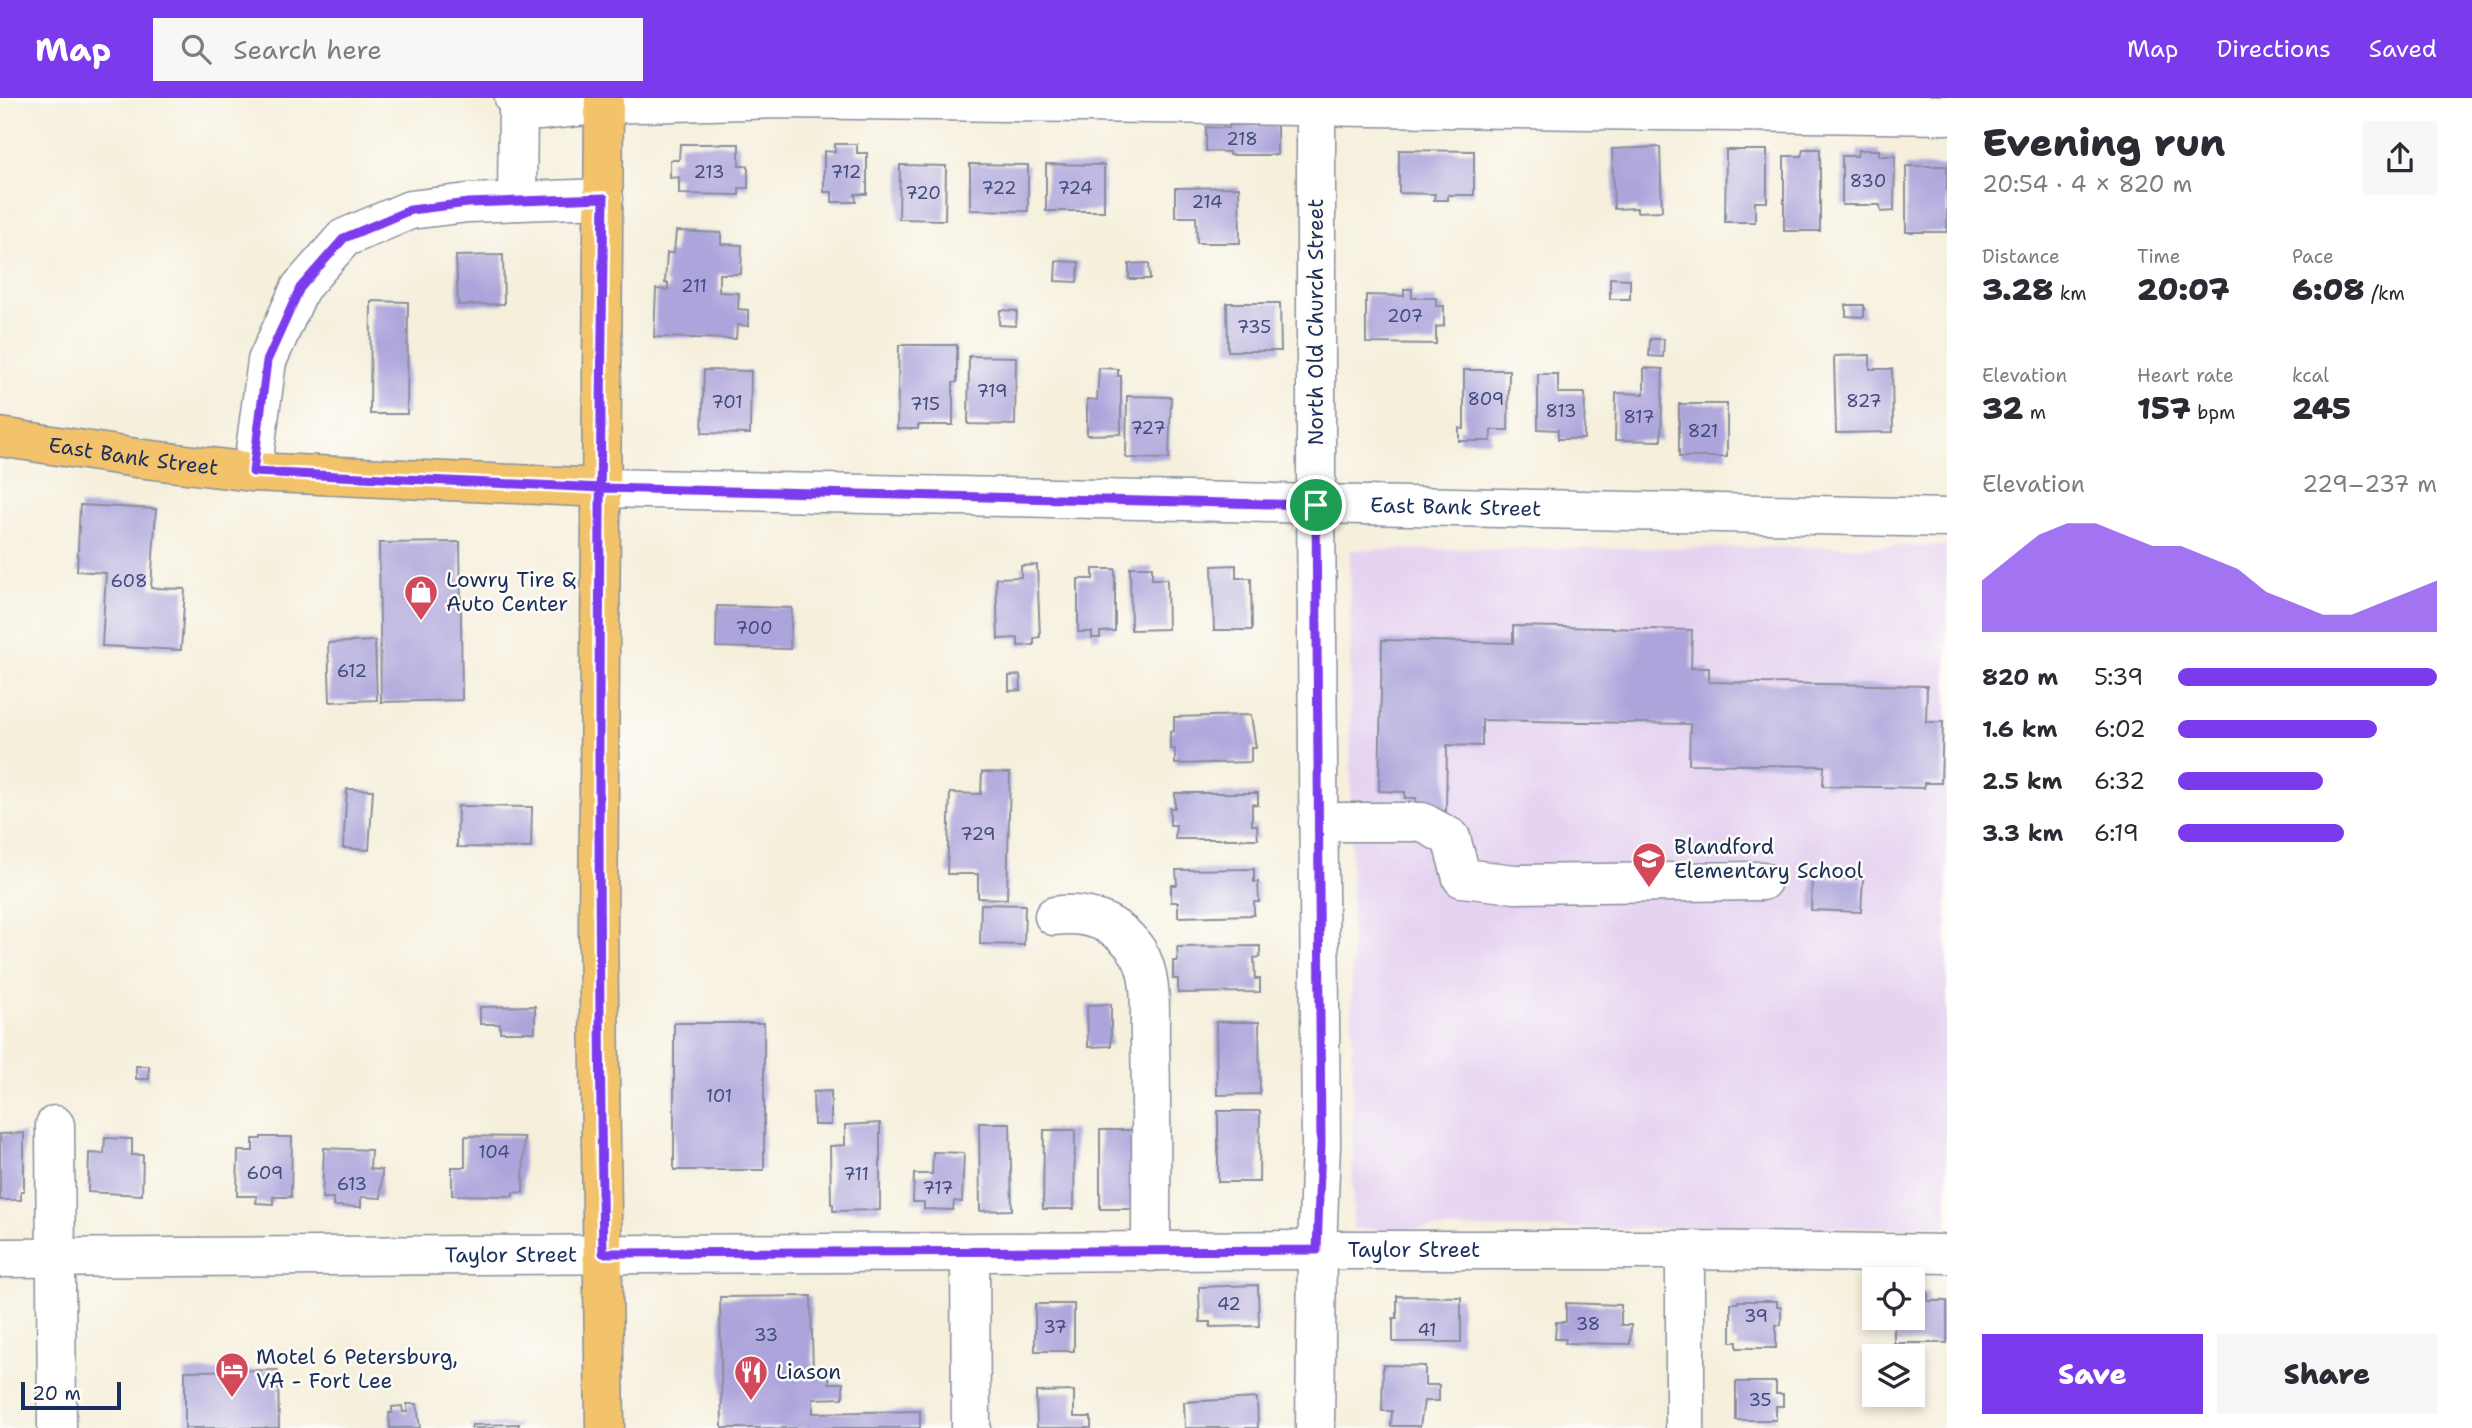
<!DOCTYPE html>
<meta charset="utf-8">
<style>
:root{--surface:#fff;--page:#f7f7f7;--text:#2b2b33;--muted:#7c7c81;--accent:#7c3aed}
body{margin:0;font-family:"Shantell Sans",sans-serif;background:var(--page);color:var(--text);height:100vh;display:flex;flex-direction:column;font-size:26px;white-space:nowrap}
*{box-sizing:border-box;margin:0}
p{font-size:23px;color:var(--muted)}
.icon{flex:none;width:38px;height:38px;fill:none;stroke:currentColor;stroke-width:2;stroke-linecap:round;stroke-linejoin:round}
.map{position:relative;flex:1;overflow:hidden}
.side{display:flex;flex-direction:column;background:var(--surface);width:525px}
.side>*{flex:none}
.controls{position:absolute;left:1862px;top:1169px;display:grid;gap:14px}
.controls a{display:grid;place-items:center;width:63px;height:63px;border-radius:0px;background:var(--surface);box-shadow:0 4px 10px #0003;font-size:35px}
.scale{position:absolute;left:21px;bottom:18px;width:100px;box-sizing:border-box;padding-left:7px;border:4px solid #1b2f5e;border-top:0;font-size:19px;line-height:24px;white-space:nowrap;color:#1b2f5e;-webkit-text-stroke:5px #fdfcf7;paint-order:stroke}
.pin{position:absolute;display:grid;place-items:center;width:60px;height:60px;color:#fff;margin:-30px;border:4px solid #fff;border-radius:50%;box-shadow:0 2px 7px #0007}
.round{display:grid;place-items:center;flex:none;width:74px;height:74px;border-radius:0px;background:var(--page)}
.summary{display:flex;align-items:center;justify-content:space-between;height:119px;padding:0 35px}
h1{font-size:38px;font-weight:800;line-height:52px}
.metrics{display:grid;grid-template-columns:repeat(3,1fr);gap:10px;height:119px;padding:7px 35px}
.metrics div{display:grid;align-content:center}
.metrics b{font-size:30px;font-weight:800}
.metrics small{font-size:19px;font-weight:400}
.metrics p{font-size:19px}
.chart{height:196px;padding:14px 35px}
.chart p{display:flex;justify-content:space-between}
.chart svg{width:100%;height:126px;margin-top:7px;fill:var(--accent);opacity:.7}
.action{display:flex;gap:14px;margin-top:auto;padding:14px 35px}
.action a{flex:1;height:80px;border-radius:0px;background:var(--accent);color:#fff;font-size:28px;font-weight:800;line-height:80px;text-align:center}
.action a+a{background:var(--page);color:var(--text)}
ul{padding:0 35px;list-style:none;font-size:23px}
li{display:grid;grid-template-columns:112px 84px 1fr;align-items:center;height:52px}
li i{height:18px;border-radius:9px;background:var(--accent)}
header{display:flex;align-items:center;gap:42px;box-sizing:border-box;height:98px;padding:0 35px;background:var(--accent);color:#fff}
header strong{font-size:33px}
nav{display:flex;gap:38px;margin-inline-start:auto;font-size:24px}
.search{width:490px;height:63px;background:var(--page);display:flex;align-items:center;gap:18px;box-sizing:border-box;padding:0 24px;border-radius:0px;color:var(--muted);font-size:26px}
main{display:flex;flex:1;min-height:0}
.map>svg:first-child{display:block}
.built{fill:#e5d3f1}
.building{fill:#ada4db}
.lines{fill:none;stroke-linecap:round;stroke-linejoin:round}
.minor-casing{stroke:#888f9d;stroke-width:41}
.major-casing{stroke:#888f9d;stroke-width:41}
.minor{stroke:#fff;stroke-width:38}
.major{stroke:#f2c36a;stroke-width:38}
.route-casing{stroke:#fff;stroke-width:14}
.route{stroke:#7c3aed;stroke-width:9}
.labels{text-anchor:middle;stroke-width:5;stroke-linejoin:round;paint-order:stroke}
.number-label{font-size:18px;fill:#404c7d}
.street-label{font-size:21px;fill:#1b2f5e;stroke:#fdfcf7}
.poi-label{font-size:21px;fill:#1b2f5e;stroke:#fdfcf7;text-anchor:start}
</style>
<header>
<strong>Map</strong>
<div class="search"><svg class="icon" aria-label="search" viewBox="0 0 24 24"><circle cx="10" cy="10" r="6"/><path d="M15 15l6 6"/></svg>Search here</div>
<nav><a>Map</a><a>Directions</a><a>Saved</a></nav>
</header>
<main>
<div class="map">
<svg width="1947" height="1330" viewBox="0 0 1947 1330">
<rect width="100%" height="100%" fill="#fdfcf7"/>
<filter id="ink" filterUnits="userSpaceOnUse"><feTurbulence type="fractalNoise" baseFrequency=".0143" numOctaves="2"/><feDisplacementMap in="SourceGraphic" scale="14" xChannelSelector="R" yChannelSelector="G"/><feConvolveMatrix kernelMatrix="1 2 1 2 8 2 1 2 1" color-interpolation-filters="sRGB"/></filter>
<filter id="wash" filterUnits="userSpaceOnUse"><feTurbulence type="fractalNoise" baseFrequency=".00686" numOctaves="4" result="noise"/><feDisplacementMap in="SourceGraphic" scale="28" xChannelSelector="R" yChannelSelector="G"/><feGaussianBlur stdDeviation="1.57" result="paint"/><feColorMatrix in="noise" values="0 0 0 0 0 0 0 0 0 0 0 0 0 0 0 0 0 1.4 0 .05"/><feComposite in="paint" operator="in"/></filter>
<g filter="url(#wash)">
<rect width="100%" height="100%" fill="#f5efdc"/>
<polygon class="built" points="1947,448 1947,1129 1353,1131 1350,452"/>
<g id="blocks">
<g class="building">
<polygon points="1230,27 1277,27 1277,57 1229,57 1229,54 1206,53 1206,29 1229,30"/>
<polygon points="680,46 739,46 739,68 748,68 748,90 739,90 739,97 679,96 679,79 670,80 670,62 679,62"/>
<polygon points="835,46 857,46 857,55 867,55 867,96 855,96 856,104 832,104 832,94 824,94 824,53 835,54"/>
<polygon points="1660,49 1662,113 1637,114 1637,110 1614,111 1612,51"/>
<polygon points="1803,51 1820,51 1820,133 1784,133 1784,58 1802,58"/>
<polygon points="1399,52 1474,53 1474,97 1448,97 1448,102 1434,102 1435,96 1399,95"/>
<polygon points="1726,52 1767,52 1767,104 1755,104 1755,124 1725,124"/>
<polygon points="1858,52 1879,52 1879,58 1895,58 1894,113 1881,114 1880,107 1842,107 1842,58 1857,58"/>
<polygon points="970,66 1028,67 1028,113 970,112"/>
<polygon points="1046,66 1104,67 1104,113 1046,113"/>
<polygon points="900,67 946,68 945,122 899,121"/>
<rect x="1906" y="68" width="41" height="66"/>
<polygon points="1239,89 1240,145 1197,145 1196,119 1175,119 1175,90"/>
<polygon points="676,133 721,135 721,146 742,147 741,176 719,176 719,194 739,195 738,211 748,212 748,228 737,227 736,241 654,239 656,191 668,192 668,185 665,185 667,155 674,155"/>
<polygon points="503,157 504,206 458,207 456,158"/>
<polygon points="1056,163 1079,164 1077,184 1055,183"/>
<polygon points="1149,165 1150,181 1129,181 1129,166"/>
<polygon points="1610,180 1630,181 1630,201 1610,201"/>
<polygon points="1404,191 1412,191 1412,200 1436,200 1436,208 1444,208 1444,228 1436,229 1436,246 1366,245 1366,197 1404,198"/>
<polygon points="371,203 408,204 407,316 370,316"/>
<polygon points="1227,205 1280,205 1281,253 1228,253"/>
<polygon points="1846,207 1864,207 1864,219 1846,218"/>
<polygon points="1000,212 1017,213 1016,228 999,227"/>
<polygon points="1650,241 1664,241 1663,259 1649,258"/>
<polygon points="899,247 957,247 957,284 953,285 953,327 918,327 918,331 897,331"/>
<polygon points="1870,257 1870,271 1892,271 1893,334 1836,335 1834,258"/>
<polygon points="969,258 1016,259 1015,327 968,326"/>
<polygon points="1099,270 1118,271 1118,278 1121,278 1121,336 1087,337 1087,301 1097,302"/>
<polygon points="1644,270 1663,271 1661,343 1615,342 1616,295 1644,296"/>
<polygon points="704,272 751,273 750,336 702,335"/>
<polygon points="1464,272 1509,272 1508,332 1491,332 1491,343 1459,343 1459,330 1464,331"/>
<polygon points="1538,276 1558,276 1558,295 1585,295 1584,341 1558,341 1558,332 1538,331"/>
<polygon points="1127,298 1171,299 1169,361 1126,360"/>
<rect x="1679" y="306" width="48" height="53"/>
<polygon points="80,407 156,411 151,490 185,491 181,552 102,548 106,475 77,473"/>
<polygon points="460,444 462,602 381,604 379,445"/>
<polygon points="1037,467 1040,539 1034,540 1034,547 1018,548 1018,540 998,541 996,480 1021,479 1021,468"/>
<polygon points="1236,467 1236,480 1251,480 1252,532 1214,532 1212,468"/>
<polygon points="1130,469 1152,469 1152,481 1167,481 1168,531 1131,532"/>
<polygon points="1093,471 1115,471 1115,533 1100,534 1100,540 1092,540 1092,534 1078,534 1078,481 1093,481"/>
<polygon points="717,508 792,510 790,551 716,549"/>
<polygon points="1513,528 1692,532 1691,570 1709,570 1709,584 1927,588 1926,624 1943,624 1941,685 1924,685 1924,690 1823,688 1824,668 1689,666 1690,626 1482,622 1482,648 1447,647 1446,713 1415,712 1416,700 1405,700 1405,694 1379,693 1382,542 1513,545"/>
<polygon points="375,543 377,602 330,604 328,545"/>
<polygon points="1020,577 1021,592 1009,593 1009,578"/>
<polygon points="1251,617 1256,650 1251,650 1251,664 1175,666 1175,651 1170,651 1170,634 1174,633 1174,619"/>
<polygon points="982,674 1010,675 1007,801 978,800 978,776 947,776 950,695 981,696"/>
<polygon points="347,691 373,692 369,752 343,750"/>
<polygon points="1175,695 1258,695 1258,707 1252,706 1252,727 1257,727 1258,741 1175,741 1176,727 1170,727 1170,710 1175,710"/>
<polygon points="458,708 532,709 531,750 457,749"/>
<polygon points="1254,771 1254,784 1258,784 1259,804 1254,804 1254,817 1178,819 1178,804 1171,804 1171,787 1177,787 1176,772"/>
<polygon points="1812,780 1863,781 1861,814 1811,812"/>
<polygon points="981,806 1025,807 1024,847 980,846"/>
<polygon points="1260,848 1260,859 1254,860 1255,881 1260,881 1260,894 1178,895 1178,881 1173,881 1173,863 1178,863 1177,849"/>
<polygon points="1111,906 1111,948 1088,949 1087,907"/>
<polygon points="535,908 535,934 500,934 500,926 480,926 480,909"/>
<polygon points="1216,924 1259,924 1260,996 1217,997"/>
<rect x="674" y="925" width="90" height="147"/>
<rect x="136" y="968" width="13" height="13"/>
<polygon points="831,993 831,1027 814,1027 813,994"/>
<polygon points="1218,1013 1260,1013 1259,1084 1218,1084"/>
<polygon points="880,1025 880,1112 833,1113 833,1106 831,1106 830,1048 845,1047 845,1027"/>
<polygon points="979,1025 1010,1025 1012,1112 980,1113"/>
<polygon points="1044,1032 1075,1032 1074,1111 1043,1111"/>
<rect x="1100" y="1032" width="32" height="79"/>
<polygon points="24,1035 24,1093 21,1093 21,1102 0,1102 0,1036"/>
<polygon points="465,1038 524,1039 523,1095 513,1094 513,1098 452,1097 452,1069 465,1069"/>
<polygon points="261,1039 292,1039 291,1099 273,1099 273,1106 256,1105 257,1098 237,1098 238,1053 253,1053 253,1041 261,1041"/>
<polygon points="105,1040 132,1041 132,1057 143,1057 142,1097 88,1094 89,1055 104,1056"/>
<polygon points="324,1050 371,1052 370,1071 382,1072 381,1100 361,1099 361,1109 333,1108 333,1100 322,1100"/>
<polygon points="933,1054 964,1055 962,1104 954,1103 953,1112 924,1111 924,1104 913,1104 914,1076 932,1076"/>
<polygon points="1258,1187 1259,1228 1210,1229 1210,1224 1200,1224 1199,1189"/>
<polygon points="1913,1194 1928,1194 1928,1203 1947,1203 1947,1245 1894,1245 1894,1220 1913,1220"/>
<polygon points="811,1198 813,1274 830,1280 828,1285 843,1285 843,1300 813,1301 813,1315 920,1313 920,1330 722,1330 720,1199"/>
<polygon points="1397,1198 1461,1199 1461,1244 1393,1244 1393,1220 1397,1220"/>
<polygon points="1738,1203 1777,1203 1777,1209 1781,1209 1781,1227 1776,1227 1776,1250 1737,1250 1737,1244 1731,1244 1731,1205 1738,1205"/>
<polygon points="1566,1205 1621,1207 1621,1227 1631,1227 1630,1246 1565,1245 1566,1241 1555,1241 1556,1224 1566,1224"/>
<rect x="1035" y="1206" width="39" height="47"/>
<polygon points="1383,1267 1425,1268 1425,1287 1439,1287 1439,1303 1424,1303 1420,1328 1391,1328 1392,1313 1382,1313"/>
<polygon points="278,1272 279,1330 185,1330 185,1273"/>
<polygon points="1736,1284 1776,1284 1776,1296 1783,1296 1783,1308 1776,1308 1776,1322 1736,1322"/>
<polygon points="1074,1293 1074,1319 1091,1319 1091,1330 1037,1330 1036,1294"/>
<polygon points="1257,1300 1258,1330 1185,1330 1184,1304"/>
<polygon points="407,1306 417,1306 420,1330 390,1330 389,1315 392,1315 392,1309 402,1308 403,1314 407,1314"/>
<polygon points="519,1326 518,1330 471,1330 472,1327"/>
</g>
</g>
</g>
<g filter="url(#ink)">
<use href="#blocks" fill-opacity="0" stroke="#888f9d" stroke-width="2"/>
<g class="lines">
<g class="minor-casing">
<g id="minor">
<polyline points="514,0 518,6 539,13 604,6 783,1 1947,17"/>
<polyline points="517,103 518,6"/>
<polyline points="252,374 267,263 300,190 344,140 410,112 468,105 604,100"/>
<path id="s1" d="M602,390L1947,420"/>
<polyline points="1318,724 1422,724 1451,740 1462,780 1515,786 1762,783"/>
<path d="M1054,818C1088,813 1119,825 1138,854C1154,879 1149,916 1150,944C1152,1014 1151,1084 1151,1154"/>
<polyline points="55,1027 57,1330"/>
<polyline points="1685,1152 1685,1330"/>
<polyline points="970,1155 971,1330"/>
<path id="s2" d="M0,1160L1317,1152H1685L1947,1156"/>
<polyline points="1315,1330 1317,1152 1321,1047 1316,407 1316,0"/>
</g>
</g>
<g class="major-casing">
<g id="major">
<polyline points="604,0 598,830 605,1330"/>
<path id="s3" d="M0,339L136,360L252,374L602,390"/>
</g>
</g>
<use href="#minor" class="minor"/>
<use href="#major" class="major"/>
</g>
</g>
<g class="lines" filter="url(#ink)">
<g class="route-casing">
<path id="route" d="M1316,407L602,390L253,374L267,263L300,190L344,140L410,112L468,105L604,100C598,451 597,803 603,1155L1317,1152L1321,1046L1316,407"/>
</g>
<use href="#route" class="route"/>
</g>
<defs>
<g id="shop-pin" transform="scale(1.75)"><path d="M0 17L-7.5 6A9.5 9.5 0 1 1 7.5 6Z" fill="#d1495b" stroke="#fdfcf7"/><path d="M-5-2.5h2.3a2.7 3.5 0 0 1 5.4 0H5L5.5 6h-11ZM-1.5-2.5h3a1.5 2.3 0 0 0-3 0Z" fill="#fff"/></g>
<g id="school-pin" transform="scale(1.75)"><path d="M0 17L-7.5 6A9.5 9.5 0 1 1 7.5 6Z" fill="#d1495b" stroke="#fdfcf7"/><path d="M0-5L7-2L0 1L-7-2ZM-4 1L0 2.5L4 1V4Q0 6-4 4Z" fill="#fff"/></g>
<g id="hotel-pin" transform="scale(1.75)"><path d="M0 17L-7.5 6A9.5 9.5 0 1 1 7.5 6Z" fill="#d1495b" stroke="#fdfcf7"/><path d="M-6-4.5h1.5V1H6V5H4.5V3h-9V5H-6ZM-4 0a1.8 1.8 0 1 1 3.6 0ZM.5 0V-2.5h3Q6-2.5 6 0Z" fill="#fff"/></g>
<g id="restaurant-pin" transform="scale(1.75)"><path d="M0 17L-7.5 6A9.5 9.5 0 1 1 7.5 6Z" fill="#d1495b" stroke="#fdfcf7"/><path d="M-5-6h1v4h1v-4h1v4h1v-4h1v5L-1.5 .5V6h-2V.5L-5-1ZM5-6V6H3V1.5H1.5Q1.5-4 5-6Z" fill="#fff"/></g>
</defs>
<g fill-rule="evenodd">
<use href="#shop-pin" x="421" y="494"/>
<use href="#school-pin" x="1649" y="761"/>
<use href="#hotel-pin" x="232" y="1271"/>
<use href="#restaurant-pin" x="751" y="1274"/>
</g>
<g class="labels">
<g class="number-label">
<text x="1242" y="47">218</text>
<text x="709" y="80">213</text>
<text x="846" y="80">712</text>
<text x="1868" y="89">830</text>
<text x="999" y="96">722</text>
<text x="1075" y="96">724</text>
<text x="923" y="101">720</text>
<text x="1207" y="110">214</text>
<text x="694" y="194">211</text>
<text x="1405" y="224">207</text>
<text x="1254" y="235">735</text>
<text x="992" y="299">719</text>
<text x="1486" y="307">809</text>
<text x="1864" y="309">827</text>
<text x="727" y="310">701</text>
<text x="925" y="312">715</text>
<text x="1561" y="319">813</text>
<text x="1639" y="325">817</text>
<text x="1148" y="336">727</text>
<text x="1703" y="339">821</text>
<text x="129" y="489">608</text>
<text x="754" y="536">700</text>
<text x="352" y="579">612</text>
<text x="978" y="742">729</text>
<text x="719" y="1004">101</text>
<text x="494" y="1060">104</text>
<text x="265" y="1081">609</text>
<text x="856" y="1082">711</text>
<text x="352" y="1092">613</text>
<text x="938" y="1096">717</text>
<text x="1229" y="1212">42</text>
<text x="1756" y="1224">39</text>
<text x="1588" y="1232">38</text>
<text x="1055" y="1235">37</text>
<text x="1427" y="1238">41</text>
<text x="766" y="1243">33</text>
<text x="1760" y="1308">35</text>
</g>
<g class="street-label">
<text transform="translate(1316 224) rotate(-90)" y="7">North Old Church Street</text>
<text dy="7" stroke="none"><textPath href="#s3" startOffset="135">East Bank Street</textPath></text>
<text dy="7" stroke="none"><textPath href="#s1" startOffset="854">East Bank Street</textPath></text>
<text dy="7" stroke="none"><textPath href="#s2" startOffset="1414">Taylor Street</textPath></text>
<text dy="7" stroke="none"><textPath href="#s2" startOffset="511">Taylor Street</textPath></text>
</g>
<g class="poi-label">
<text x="446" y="489">Lowry Tire &amp;<tspan x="446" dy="24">Auto Center</tspan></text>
<text x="1674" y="756">Blandford<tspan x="1674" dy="24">Elementary School</tspan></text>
<text x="256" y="1266">Motel 6 Petersburg,<tspan x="256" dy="24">VA - Fort Lee</tspan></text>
<text x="776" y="1281">Liason</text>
</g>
</g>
</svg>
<div class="controls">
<a><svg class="icon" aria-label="locate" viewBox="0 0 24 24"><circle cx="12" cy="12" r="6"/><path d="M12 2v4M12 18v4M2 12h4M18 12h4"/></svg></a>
<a><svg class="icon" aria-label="layers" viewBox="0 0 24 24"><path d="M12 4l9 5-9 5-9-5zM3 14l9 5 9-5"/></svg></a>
</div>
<div class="scale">20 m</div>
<div class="pin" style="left:1316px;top:407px;background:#1e9e55"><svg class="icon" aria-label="arrive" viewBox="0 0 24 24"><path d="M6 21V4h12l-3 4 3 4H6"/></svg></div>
</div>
<section class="side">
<div class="summary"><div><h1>Evening run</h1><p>20:54 · 4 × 820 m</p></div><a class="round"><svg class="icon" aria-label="share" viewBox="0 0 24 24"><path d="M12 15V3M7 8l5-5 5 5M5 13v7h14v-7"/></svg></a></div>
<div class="metrics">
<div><p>Distance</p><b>3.28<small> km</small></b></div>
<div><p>Time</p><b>20:07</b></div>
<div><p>Pace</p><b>6:08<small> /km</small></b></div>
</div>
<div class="metrics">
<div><p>Elevation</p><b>32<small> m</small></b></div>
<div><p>Heart rate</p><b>157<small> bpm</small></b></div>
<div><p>kcal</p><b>245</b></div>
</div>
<div class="chart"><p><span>Elevation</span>229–237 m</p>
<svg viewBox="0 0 160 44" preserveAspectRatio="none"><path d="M0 44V26L10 18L20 10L30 6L40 6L50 10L60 14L70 14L80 18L90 22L100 30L110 34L120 38L130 38L140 34L150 30L160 26V44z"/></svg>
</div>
<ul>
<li><b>820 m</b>5:39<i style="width:100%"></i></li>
<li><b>1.6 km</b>6:02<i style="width:77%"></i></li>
<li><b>2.5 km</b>6:32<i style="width:56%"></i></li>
<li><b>3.3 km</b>6:19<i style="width:64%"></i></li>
</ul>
<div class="action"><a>Save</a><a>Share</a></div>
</section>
</main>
